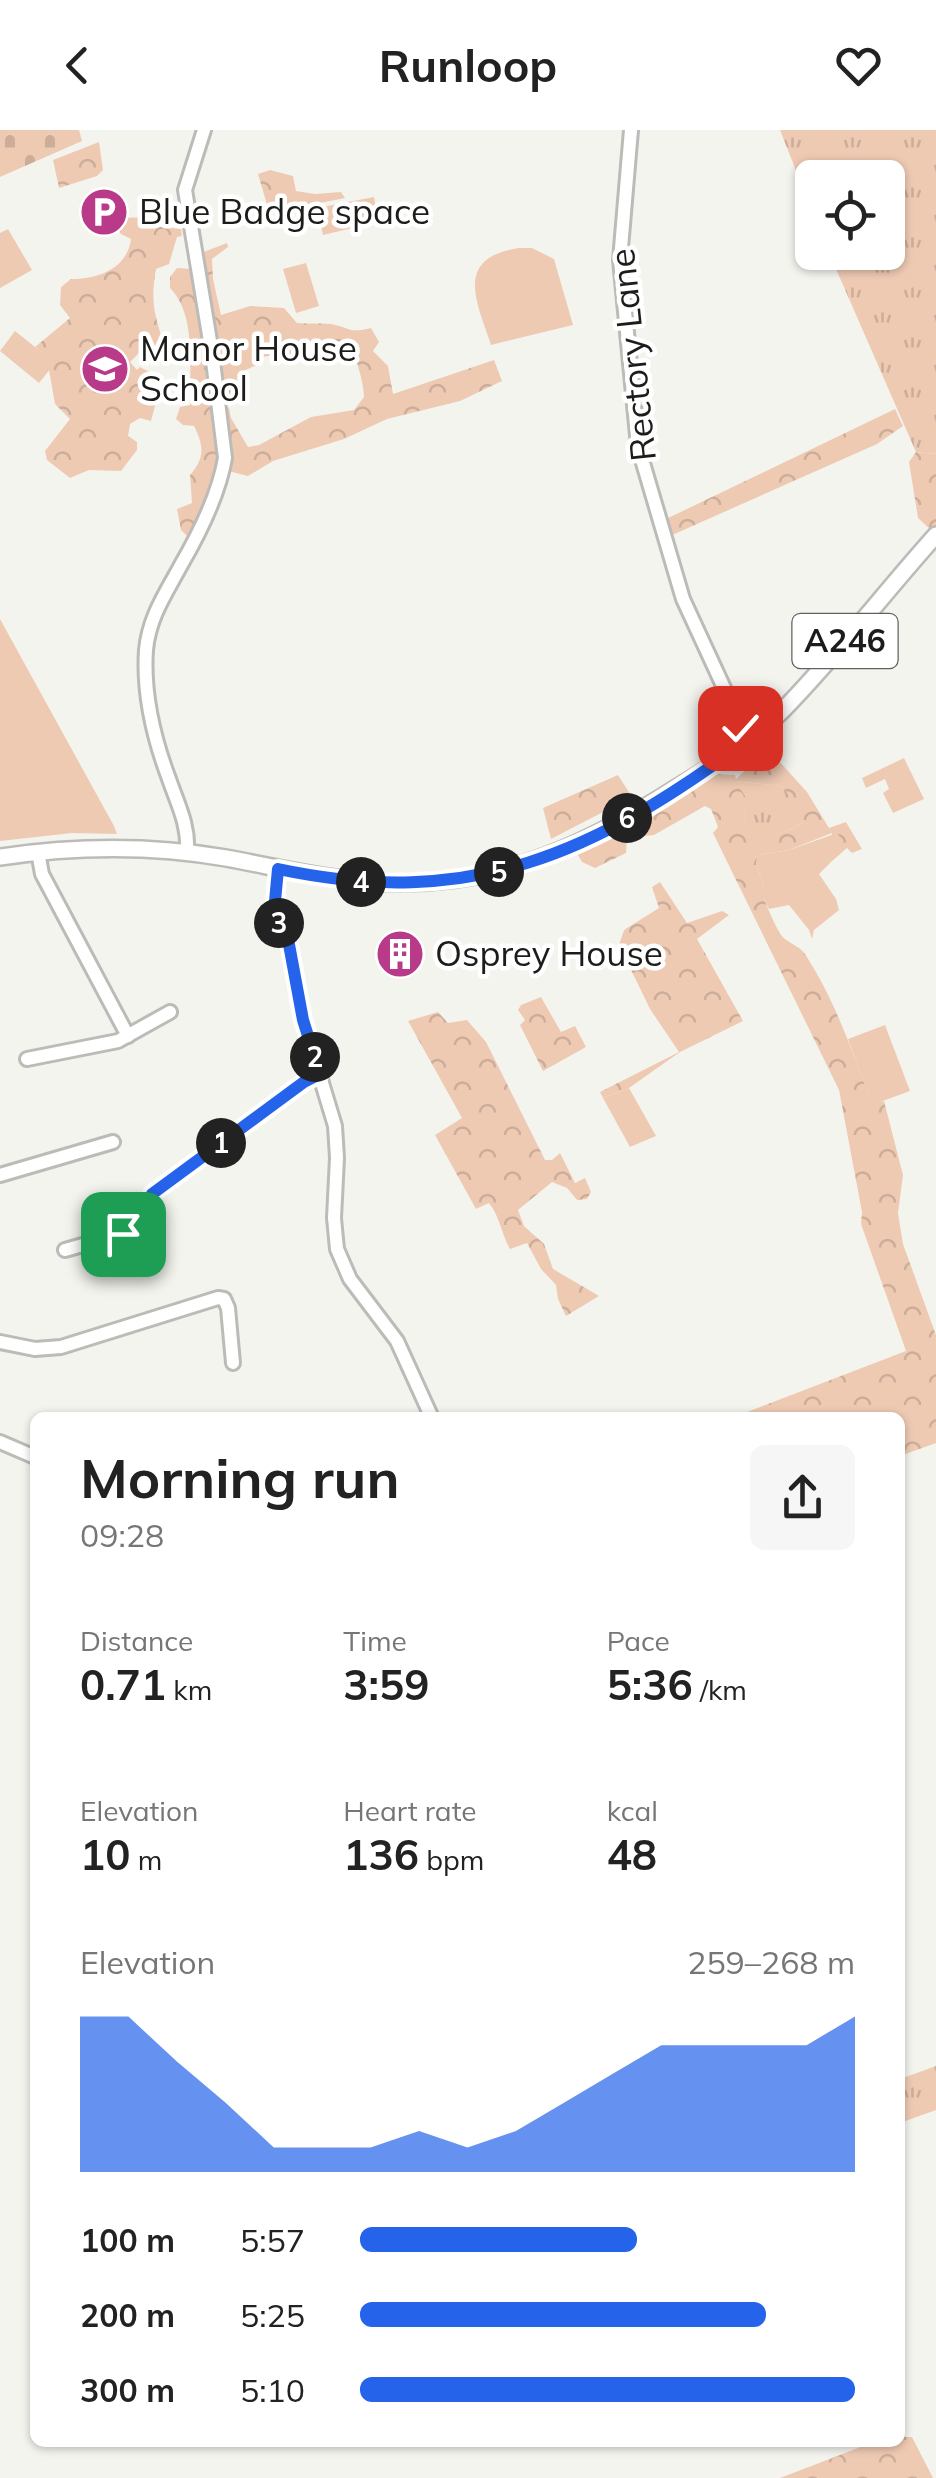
<!DOCTYPE html>
<meta charset="utf-8">
<style>
:root{--surface:#fff;--page:#f6f6f6;--text:#222;--muted:#767676;--accent:#2563eb}
body{margin:0;font-family:Mulish,sans-serif;background:var(--page);color:var(--text);height:100vh;display:flex;flex-direction:column;font-size:38px;white-space:nowrap}
*{box-sizing:border-box;margin:0}
p{font-size:32px;color:var(--muted)}
.icon{flex:none;width:55px;height:55px;fill:none;stroke:currentColor;stroke-width:2;stroke-linecap:round;stroke-linejoin:round}
.map{position:relative;flex:1;overflow:hidden}
.panel{position:absolute;left:30px;top:1282px;width:875px;height:1035px;display:flex;flex-direction:column;background:var(--surface);border-radius:15px;box-shadow:0 2px 8px #0004}
.panel>*{flex:none}
.fabs{position:absolute;left:795px;top:30px;display:grid;gap:20px}
.fabs a{display:grid;place-items:center;width:110px;height:110px;border-radius:15px;background:var(--surface);box-shadow:0 2px 8px #0004;font-size:50px}
.pin{position:absolute;display:grid;place-items:center;width:85px;height:85px;color:#fff;margin:-42px;border-radius:20px;box-shadow:0 5px 15px #0006}
.km{position:absolute;width:50px;height:50px;margin:-25px;border-radius:50%;background:#222;color:#fff;font-size:28px;line-height:50px;text-align:center}
.round{display:grid;place-items:center;flex:none;width:105px;height:105px;border-radius:15px;background:var(--page)}
.summary{display:flex;align-items:center;justify-content:space-between;height:170px;padding:0 50px}
h1{font-size:55px;font-weight:700;line-height:75px}
.figures{display:grid;grid-template-columns:repeat(3,1fr);gap:15px;height:170px;padding:10px 50px}
.figures div{display:grid;align-content:center}
.figures b{font-size:42px;font-weight:700}
.figures small{font-size:28px;font-weight:400}
.figures p{font-size:28px}
.chart{height:280px;padding:20px 50px}
.chart p{display:flex;justify-content:space-between}
.chart svg{width:100%;height:180px;margin-top:10px;fill:var(--accent);opacity:.7}
ul{padding:0 50px;list-style:none;font-size:32px}
li{display:grid;grid-template-columns:160px 120px 1fr;align-items:center;height:75px}
li i{height:25px;border-radius:12px;background:var(--accent)}
header{display:flex;justify-content:space-between;align-items:center;height:130px;padding:0 50px;background:var(--surface);font-size:45px;font-weight:700}
.map>svg:first-child{display:block}
.grass{fill:url(#grass-tufts)}
.forest{fill:url(#forest-crowns);fill-rule:evenodd}
.cemetery{fill:url(#cemetery-stones)}
.green{fill:#efcab3}
.lines{fill:none;stroke-linecap:round;stroke-linejoin:round}
.minor-casing{stroke:#bcbbb7;stroke-width:18}
.major-casing{stroke:#bcbbb7;stroke-width:20}
.minor{stroke:#fff;stroke-width:12}
.major{stroke:#fff;stroke-width:15}
.route-casing{stroke:#fff;stroke-width:20}
.route{stroke:#2563eb;stroke-width:12}
.labels{text-anchor:middle;stroke-width:9;stroke-linejoin:round;paint-order:stroke}
.shield{fill:#fff;stroke:#60605f;stroke-width:2.5}
.shield-label{font-size:32px;font-weight:bold;fill:#1c1c1a}
.poi-label{font-size:35px;fill:#1c1c1a;stroke:#fff;text-anchor:start}
.street-label{font-size:35px;fill:#1c1c1a;stroke:#fff}
</style>
<header><svg class="icon" aria-label="back" viewBox="0 0 24 24"><path d="M15 5l-7 7 7 7"/></svg>Runloop<svg class="icon" aria-label="heart" viewBox="0 0 24 24"><path d="M12 20l-8-8c-3-5 5-10 8-4 3-6 11-1 8 4z"/></svg></header>
<div class="map">
<svg width="936" height="2348" viewBox="0 0 936 2348">
<defs>
<pattern id="grass-tufts" width="24" height="20" patternUnits="userSpaceOnUse" patternTransform="scale(2.5)"><rect width="24" height="20" fill="#efcab3"/><path d="M3 7l-1-3M5 7V3M7 7l1-3M15 17l-1-3M17 17v-4M19 17l1-3" fill="none" stroke="#ccad99"/></pattern>
<pattern id="forest-crowns" width="20" height="18" patternUnits="userSpaceOnUse" patternTransform="scale(2.5)"><rect width="20" height="18" fill="#efcab3"/><path d="M2 6a3 3 0 1 1 6 0M12 15a3 3 0 1 1 6 0" fill="none" stroke="#ccad99"/></pattern>
<pattern id="cemetery-stones" width="16" height="16" patternUnits="userSpaceOnUse" patternTransform="scale(2.5)"><rect width="16" height="16" fill="#efcab3"/><path d="M2 7V4a2 2 0 0 1 4 0v3zM10 15v-3a2 2 0 0 1 4 0v3z" fill="#ccad99"/></pattern>
</defs>
<rect width="100%" height="100%" fill="#f4f4ef"/>
<g class="grass">
<polygon points="780,0 936,0 936,324 916,322 829,123 888,122 888,48 812,48 812,81"/>
<path d="M735,651L781,656L804,681L802,693C784,703 765,713 746,700L745,676Z"/>
<polygon points="936,1936 936,1980 900,1993 900,1949"/>
</g>
<g class="forest">
<polygon points="99,12 103,40 97,46 59,58 53,30"/>
<polygon points="270,40 293,46 296,61 315,64 341,62 345,68 275,82 268,78 258,44"/>
<path d="M148,87L152,96L181,99L182,106L177,107L169,134L156,139C153,155 152,171 156,187C160,205 167,216 164,235L157,232L145,217L130,232L137,240L140,237L153,244L161,253L151,291L140,288L130,294L128,306L137,312V320L121,341L89,340L70,348L47,330L45,321L70,289L55,274L49,240L54,233L35,217L70,188L60,175L61,157L71,149C98,149 127,139 131,109L121,104L117,93L122,88Z"/>
<path d="M227,113L228,117L212,129L213,149L221,185L250,176L284,178L297,193C308,194 320,193 331,194C350,197 348,204 371,198L379,212L373,221L388,236L393,264L494,230L502,251L460,271L387,289L344,309L273,331L248,346L228,341L229,306L224,276L229,278L231,288L248,317L259,315L311,287L354,280L364,267C363,247 355,230 352,211L318,223L285,228L283,223L263,227V232L237,244L238,266L223,270L201,123Z"/>
<path d="M177,138L192,139L207,213L220,326L217,343L190,409L181,400L177,379L192,373L190,345C205,328 204,316 194,296L183,295L176,289L180,277L190,275C189,239 197,185 170,158V147Z"/>
<polygon points="895,279 903,296 877,314 670,406 664,390"/>
<polygon points="916,322 936,324 936,395 932,401 918,388 909,332"/>
<path d="M768,619L807,662L829,698L846,692L862,719L852,723L847,718L831,732L828,728L832,703L789,720L758,725L756,734L764,755L761,762C767,776 773,792 781,805C787,813 799,815 805,824C835,870 853,923 872,974L884,971L903,1045L898,1083L903,1114L936,1205V1313L900,1326V1288L734,1287L906,1221L861,1094L862,1082L839,960L713,703L718,697L711,679L705,676L654,705L627,708L626,723L595,738L582,732L578,725L579,719L608,705H624L621,698L715,644L735,645L736,649ZM735,651L781,656L803,681L802,693C784,703 765,713 746,699L745,666Z"/>
<polygon points="618,645 632,667 551,709 543,678"/>
<polygon points="660,752 687,793 722,781 729,785 697,809 743,891 680,922 629,958 603,968 600,962 679,922 650,879 619,815 624,800 659,778 652,757"/>
<polygon points="541,867 561,902 575,896 586,917 543,941 520,895 525,890 518,880 521,875"/>
<path d="M438,882L448,893L467,890L486,912L545,1030H552L560,1023L575,1053L585,1048L591,1062L587,1069L577,1070L567,1058L552,1052L518,1080L524,1096L544,1114L553,1139L599,1166L566,1186L558,1169L556,1155L541,1139L527,1113L510,1119C501,1103 500,1087 489,1073L476,1079L435,1005L462,988L408,891Z"/>
<polygon points="900,2307 912,2307 933,2348 780,2348 871,2313 900,2312"/>
</g>
<polygon class="cemetery" points="0,0 79,0 82,11 0,47"/>
<g class="green">
<polygon points="374,67 378,92 323,105 317,78"/>
<polygon points="8,99 32,140 0,158 0,103"/>
<path d="M519,118H532L554,129L573,195L491,215C477,172 453,128 519,118Z"/>
<polygon points="306,133 319,176 296,183 283,139"/>
<polygon points="15,201 55,233 39,253 0,221"/>
<polygon points="0,489 114,696 117,704 72,703 0,711"/>
<polygon points="904,628 924,669 893,683 883,663 889,659 885,649 866,658 862,648"/>
<polygon points="837,703 842,710 828,728 831,732 819,744 836,769 839,780 814,800 812,809 809,800 789,775 769,779 760,762 764,755 756,734 758,725 789,720"/>
<polygon points="885,895 910,961 872,975 848,909"/>
<polygon points="629,958 656,1006 630,1017 603,968"/>
</g>
<g class="lines">
<g class="minor-casing">
<g id="minor">
<polyline points="631,0 620,130 638,316 683,469 748,610"/>
<polyline points="38,722 42,744 128,906"/>
<path d="M187,723C189,695 178,675 169,649C154,609 143,563 146,520C149,487 166,463 181,435C199,404 219,363 225,328L212,223L185,60L204,0"/>
<polyline points="279,739 274,782 287,809 303,890 335,996 337,1028 334,1088 337,1119 350,1149 397,1211 432,1288"/>
<polyline points="27,929 118,911 170,882"/>
<polyline points="0,1045 113,1012"/>
<polyline points="65,1120 132,1101 139,1095 153,1064 304,952 321,944"/>
<polyline points="0,1212 35,1219 61,1217 218,1168 224,1169 228,1178 233,1233"/>
<polyline points="0,1312 35,1327"/>
</g>
</g>
<g class="major-casing">
<path id="major" d="M0,727C75,716 151,715 226,728C270,736 314,747 359,751C482,763 577,722 678,657C714,635 751,612 782,581C836,526 884,463 936,405"/>
</g>
<use href="#minor" class="minor"/>
<use href="#major" class="major"/>
</g>
<g class="lines">
<g class="route-casing">
<path id="route" d="M123,1104L139,1095L152,1064L304,952L320,944L303,890L288,809L274,782L278,739C472,780 594,724 748,610L740,598"/>
</g>
<use href="#route" class="route"/>
</g>
<defs>
<g id="parking-disc" transform="scale(2.5)"><circle r="9.5" fill="#b93a88" stroke="#fff"/><path d="M-3.5-5.5H1a3.5 3.5 0 0 1 0 7H-1V5.5H-3.5ZM-1-3.4V-.6H.8a1.4 1.4 0 0 0 0-2.8Z" fill="#fff"/></g>
<g id="school-disc" transform="scale(2.5)"><circle r="9.5" fill="#b93a88" stroke="#fff"/><path d="M0-5L7-2L0 1L-7-2ZM-4 1L0 2.5L4 1V4Q0 6-4 4Z" fill="#fff"/></g>
<g id="building-disc" transform="scale(2.5)"><circle r="9.5" fill="#b93a88" stroke="#fff"/><path d="M-4-6H4V6H1V3H-1V6H-4ZM-2.5-4.3h1.7v1.8h-1.7ZM.8-4.3h1.7v1.8H.8ZM-2.5-1h1.7V.8h-1.7ZM.8-1h1.7V.8H.8Z" fill="#fff"/></g>
</defs>
<g fill-rule="evenodd">
<use href="#parking-disc" x="104" y="82"/>
<use href="#school-disc" x="105" y="239"/>
<use href="#building-disc" x="400" y="824"/>
</g>
<g class="labels">
<rect class="shield" x="792.5" y="484" width="105" height="54" rx="8"/>
<g class="shield-label">
<text x="845" y="522">A246</text>
</g>
<g class="poi-label">
<text x="139" y="94">Blue Badge space</text>
<text x="140" y="231">Manor House<tspan x="140" dy="40">School</tspan></text>
<text x="435" y="836">Osprey House</text>
</g>
<g class="street-label">
<text transform="translate(633 225) rotate(-96)" y="12">Rectory Lane</text>
</g>
</g>
</svg>
<div class="fabs">
<a><svg class="icon" aria-label="locate" viewBox="0 0 24 24"><circle cx="12" cy="12" r="6"/><path d="M12 2v4M12 18v4M2 12h4M18 12h4"/></svg></a>
</div>
<div class="pin" style="left:123px;top:1104px;background:#1e9e55"><svg class="icon" aria-label="arrive" viewBox="0 0 24 24"><path d="M6 21V4h12l-3 4 3 4H6"/></svg></div>
<div class="pin" style="left:740px;top:598px;background:#d93025"><svg class="icon" aria-label="check" viewBox="0 0 24 24"><path d="M5 12l5 5 9-10"/></svg></div>
<b class="km" style="left:221px;top:1013px">1</b>
<b class="km" style="left:315px;top:927px">2</b>
<b class="km" style="left:279px;top:793px">3</b>
<b class="km" style="left:361px;top:752px">4</b>
<b class="km" style="left:499px;top:742px">5</b>
<b class="km" style="left:627px;top:688px">6</b>
<section class="panel">
<div class="summary"><div><h1>Morning run</h1><p>09:28</p></div><a class="round"><svg class="icon" aria-label="share" viewBox="0 0 24 24"><path d="M12 15V3M7 8l5-5 5 5M5 13v7h14v-7"/></svg></a></div>
<div class="figures">
<div><p>Distance</p><b>0.71<small> km</small></b></div>
<div><p>Time</p><b>3:59</b></div>
<div><p>Pace</p><b>5:36<small> /km</small></b></div>
</div>
<div class="figures">
<div><p>Elevation</p><b>10<small> m</small></b></div>
<div><p>Heart rate</p><b>136<small> bpm</small></b></div>
<div><p>kcal</p><b>48</b></div>
</div>
<div class="chart"><p><span>Elevation</span>259–268 m</p>
<svg viewBox="0 0 160 44" preserveAspectRatio="none"><path d="M0 44V6L10 6L20 17L30 27L40 38L50 38L60 38L70 34L80 38L90 34L100 27L110 20L120 13L130 13L140 13L150 13L160 6V44z"/></svg>
</div>
<ul>
<li><b>100 m</b>5:57<i style="width:56%"></i></li>
<li><b>200 m</b>5:25<i style="width:82%"></i></li>
<li><b>300 m</b>5:10<i style="width:100%"></i></li>
</ul>
</section>
</div>
